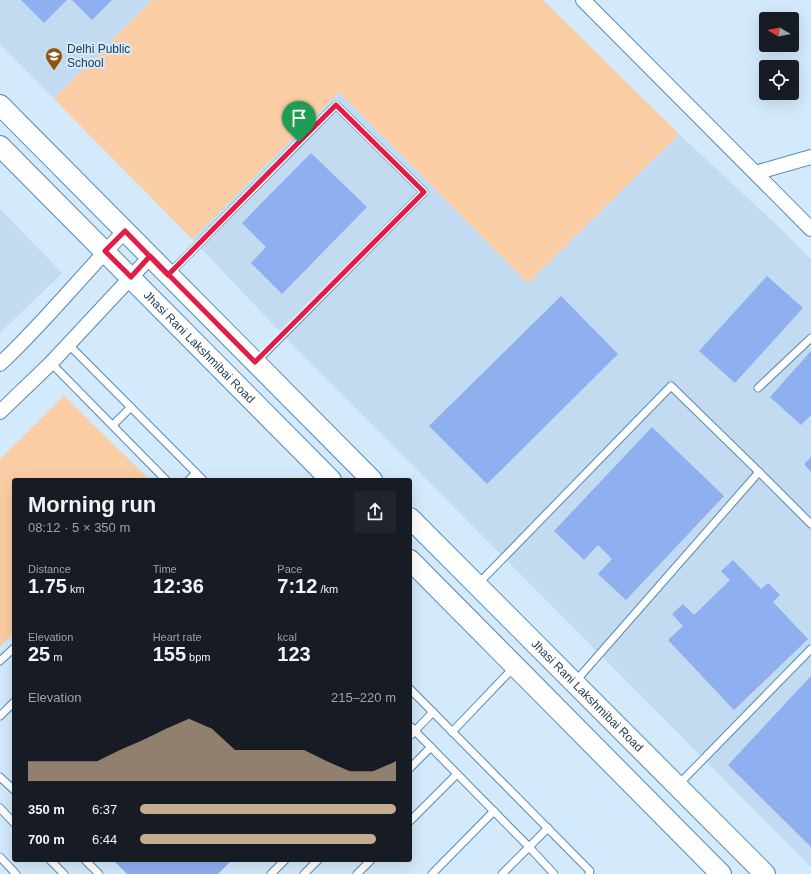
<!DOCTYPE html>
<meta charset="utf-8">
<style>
:root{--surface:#171b24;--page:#20242c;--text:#f1f3f6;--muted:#9ea1a6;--accent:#c5ac8e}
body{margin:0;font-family:Helvetica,sans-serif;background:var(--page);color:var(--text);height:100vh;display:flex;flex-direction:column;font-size:15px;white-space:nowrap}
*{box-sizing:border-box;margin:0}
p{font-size:13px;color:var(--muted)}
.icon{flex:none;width:22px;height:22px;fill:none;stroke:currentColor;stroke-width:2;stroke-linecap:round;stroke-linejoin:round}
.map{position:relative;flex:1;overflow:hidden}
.details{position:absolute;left:12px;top:478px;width:400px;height:384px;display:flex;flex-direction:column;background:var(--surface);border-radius:4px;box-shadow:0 4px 16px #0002}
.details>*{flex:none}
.needle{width:26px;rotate:279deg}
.controls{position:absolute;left:759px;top:12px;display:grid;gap:8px}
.controls a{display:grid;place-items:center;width:40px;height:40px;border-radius:4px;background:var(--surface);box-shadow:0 4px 16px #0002;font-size:20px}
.pin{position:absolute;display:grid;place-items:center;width:34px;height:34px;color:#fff;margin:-41px -17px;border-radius:50% 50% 50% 0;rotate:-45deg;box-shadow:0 0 4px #0007}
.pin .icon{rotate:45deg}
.round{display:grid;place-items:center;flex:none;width:42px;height:42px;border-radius:4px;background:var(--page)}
.summary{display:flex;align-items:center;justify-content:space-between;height:68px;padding:0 16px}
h1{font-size:22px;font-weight:700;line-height:30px}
.metrics{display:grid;grid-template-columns:repeat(3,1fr);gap:6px;height:68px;padding:4px 16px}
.metrics div{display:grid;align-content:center}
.metrics b{font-size:20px;font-weight:700}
.metrics small{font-size:11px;font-weight:400}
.metrics p{font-size:11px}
.chart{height:112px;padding:8px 16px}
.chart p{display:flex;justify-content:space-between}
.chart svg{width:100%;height:72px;margin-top:4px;fill:var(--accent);opacity:.7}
ul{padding:0 16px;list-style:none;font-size:13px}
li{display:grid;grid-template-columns:64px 48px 1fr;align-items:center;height:30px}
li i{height:10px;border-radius:5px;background:var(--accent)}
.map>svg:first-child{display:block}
.built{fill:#c2dbf0}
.green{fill:#fbcda4}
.building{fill:#8eaff0}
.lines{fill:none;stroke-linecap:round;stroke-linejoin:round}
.lane-casing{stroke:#538ab5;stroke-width:9}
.street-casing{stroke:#538ab5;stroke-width:16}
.secondary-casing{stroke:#538ab5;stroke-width:22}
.lane{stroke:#fff;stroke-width:7}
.street{stroke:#fff;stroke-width:14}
.secondary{stroke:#fff;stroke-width:20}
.route-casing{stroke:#fff;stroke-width:8}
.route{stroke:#e11d48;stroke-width:5}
.labels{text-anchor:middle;stroke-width:4;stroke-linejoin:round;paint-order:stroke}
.poi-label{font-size:12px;fill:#263e50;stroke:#d3eafc;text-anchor:start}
.street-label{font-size:12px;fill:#263e50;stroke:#d3eafc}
</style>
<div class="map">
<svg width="811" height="874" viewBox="0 0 811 874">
<rect width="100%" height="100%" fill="#d3eafc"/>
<g class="built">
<polygon points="0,0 152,0 54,99 0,44"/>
<polygon points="339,92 528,283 679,134 782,230 811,259 811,867 286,338 192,239"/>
<polygon points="0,209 62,273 0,333"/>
</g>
<g class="green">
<polygon points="152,0 543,0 679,134 528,283 339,92 192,239 54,99"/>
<polygon points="64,396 150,480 14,480 14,633 0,646 0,459"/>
</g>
<g class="building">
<polygon points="21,0 67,0 44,23"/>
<polygon points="72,0 112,0 92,20"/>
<polygon points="311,153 367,207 282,294 251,263 266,247 242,223"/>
<polygon points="767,276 803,308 735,383 699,351"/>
<polygon points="561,296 618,354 487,484 429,426"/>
<polygon points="811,351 811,415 801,425 770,397"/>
<polygon points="652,427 724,496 626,600 598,574 612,559 598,545 584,560 554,531"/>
<polygon points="811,457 811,472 804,464"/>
<polygon points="733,560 761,589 768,583 780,595 773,602 808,639 734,710 668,640 683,626 672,614 683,604 694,615 730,580 721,571"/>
<polygon points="811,676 811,847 728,765"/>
<polygon points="113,860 232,860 218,874 127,874"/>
</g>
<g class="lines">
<g class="lane-casing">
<g id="lane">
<polyline points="169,274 336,105 424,192 257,361"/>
<polyline points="68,344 203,480"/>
<polyline points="51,363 166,480"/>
<polyline points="758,388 811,338"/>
<polyline points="113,425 131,407"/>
<polyline points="759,472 811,524"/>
<polyline points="189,480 196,473"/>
<polyline points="477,585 671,386 759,472 575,682"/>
<polyline points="0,661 14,648"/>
<polyline points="410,689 588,869 590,871 589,874"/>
<polyline points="0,716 14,702"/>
<polyline points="410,726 529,847 554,874"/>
<polyline points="452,732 515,666"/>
<polyline points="410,736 433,712"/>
<polyline points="410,768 431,747"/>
<polyline points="0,777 14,790"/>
<polyline points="677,786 811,649"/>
<polyline points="0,808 14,823"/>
<polyline points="410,821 457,774"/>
<polyline points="0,857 16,874"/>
<polyline points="50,860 64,874"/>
<polyline points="85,860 99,874"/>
<polyline points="271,874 285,860"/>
<polyline points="304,874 318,860"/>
<polyline points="357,874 371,860"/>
<polyline points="432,874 494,811"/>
<polyline points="502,874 548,828"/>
</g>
</g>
<g class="street-casing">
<g id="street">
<polyline points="583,0 811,229"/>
<polyline points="755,173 811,157"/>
<path d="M0,364C44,323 82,275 125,231"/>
<polyline points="0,412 51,363 150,257"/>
</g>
</g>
<g class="secondary-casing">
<g id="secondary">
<polyline points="0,105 372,480"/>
<path id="s1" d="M0,146L331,480"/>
<path id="s2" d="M410,518L765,874"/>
<polyline points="410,560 721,874"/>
</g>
</g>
<use href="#lane" class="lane"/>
<use href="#street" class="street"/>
<use href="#secondary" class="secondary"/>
</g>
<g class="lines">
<g class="route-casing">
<polyline id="route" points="299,142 168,275 125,231 105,251 131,277 150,256 255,362 424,192 336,105 299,142"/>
</g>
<use href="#route" class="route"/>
</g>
<defs>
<g id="school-pin" transform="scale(0.9)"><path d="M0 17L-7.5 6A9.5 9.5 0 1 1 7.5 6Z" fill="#8f5510" stroke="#d3eafc"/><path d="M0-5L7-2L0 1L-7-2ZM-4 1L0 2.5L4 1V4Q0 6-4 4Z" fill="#fff"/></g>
</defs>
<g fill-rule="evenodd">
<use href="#school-pin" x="54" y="56"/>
</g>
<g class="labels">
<g class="poi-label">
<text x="67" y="53">Delhi Public<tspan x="67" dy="14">School</tspan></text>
</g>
<g class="street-label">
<text dy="4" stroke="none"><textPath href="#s1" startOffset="283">Jhasi Rani Lakshmibai Road</textPath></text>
<text dy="4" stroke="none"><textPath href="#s2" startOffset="251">Jhasi Rani Lakshmibai Road</textPath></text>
</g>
</g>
</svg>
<div class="controls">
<a><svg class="needle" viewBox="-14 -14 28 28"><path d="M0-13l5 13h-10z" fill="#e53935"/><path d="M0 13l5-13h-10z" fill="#9ea1a6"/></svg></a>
<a><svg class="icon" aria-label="locate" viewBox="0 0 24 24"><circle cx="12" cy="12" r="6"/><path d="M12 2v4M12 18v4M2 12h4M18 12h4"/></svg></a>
</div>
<div class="pin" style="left:299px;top:142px;background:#1e9e55"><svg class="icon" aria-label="arrive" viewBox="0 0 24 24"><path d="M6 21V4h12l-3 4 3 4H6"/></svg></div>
<section class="details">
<div class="summary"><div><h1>Morning run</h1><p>08:12 · 5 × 350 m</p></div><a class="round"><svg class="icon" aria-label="share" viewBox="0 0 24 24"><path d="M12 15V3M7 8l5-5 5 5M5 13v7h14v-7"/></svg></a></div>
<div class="metrics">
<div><p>Distance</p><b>1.75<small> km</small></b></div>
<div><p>Time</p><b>12:36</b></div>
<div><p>Pace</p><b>7:12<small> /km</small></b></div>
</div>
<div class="metrics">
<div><p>Elevation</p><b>25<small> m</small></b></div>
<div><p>Heart rate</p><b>155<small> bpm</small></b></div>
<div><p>kcal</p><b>123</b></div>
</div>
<div class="chart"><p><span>Elevation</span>215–220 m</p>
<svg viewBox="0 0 160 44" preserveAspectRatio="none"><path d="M0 44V32L10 32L20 32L30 32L40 25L50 19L60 12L70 6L80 12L90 25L100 25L110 25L120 25L130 32L140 38L150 38L160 32V44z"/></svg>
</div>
<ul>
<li><b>350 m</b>6:37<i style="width:100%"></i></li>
<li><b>700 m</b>6:44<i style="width:92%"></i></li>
</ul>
</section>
</div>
